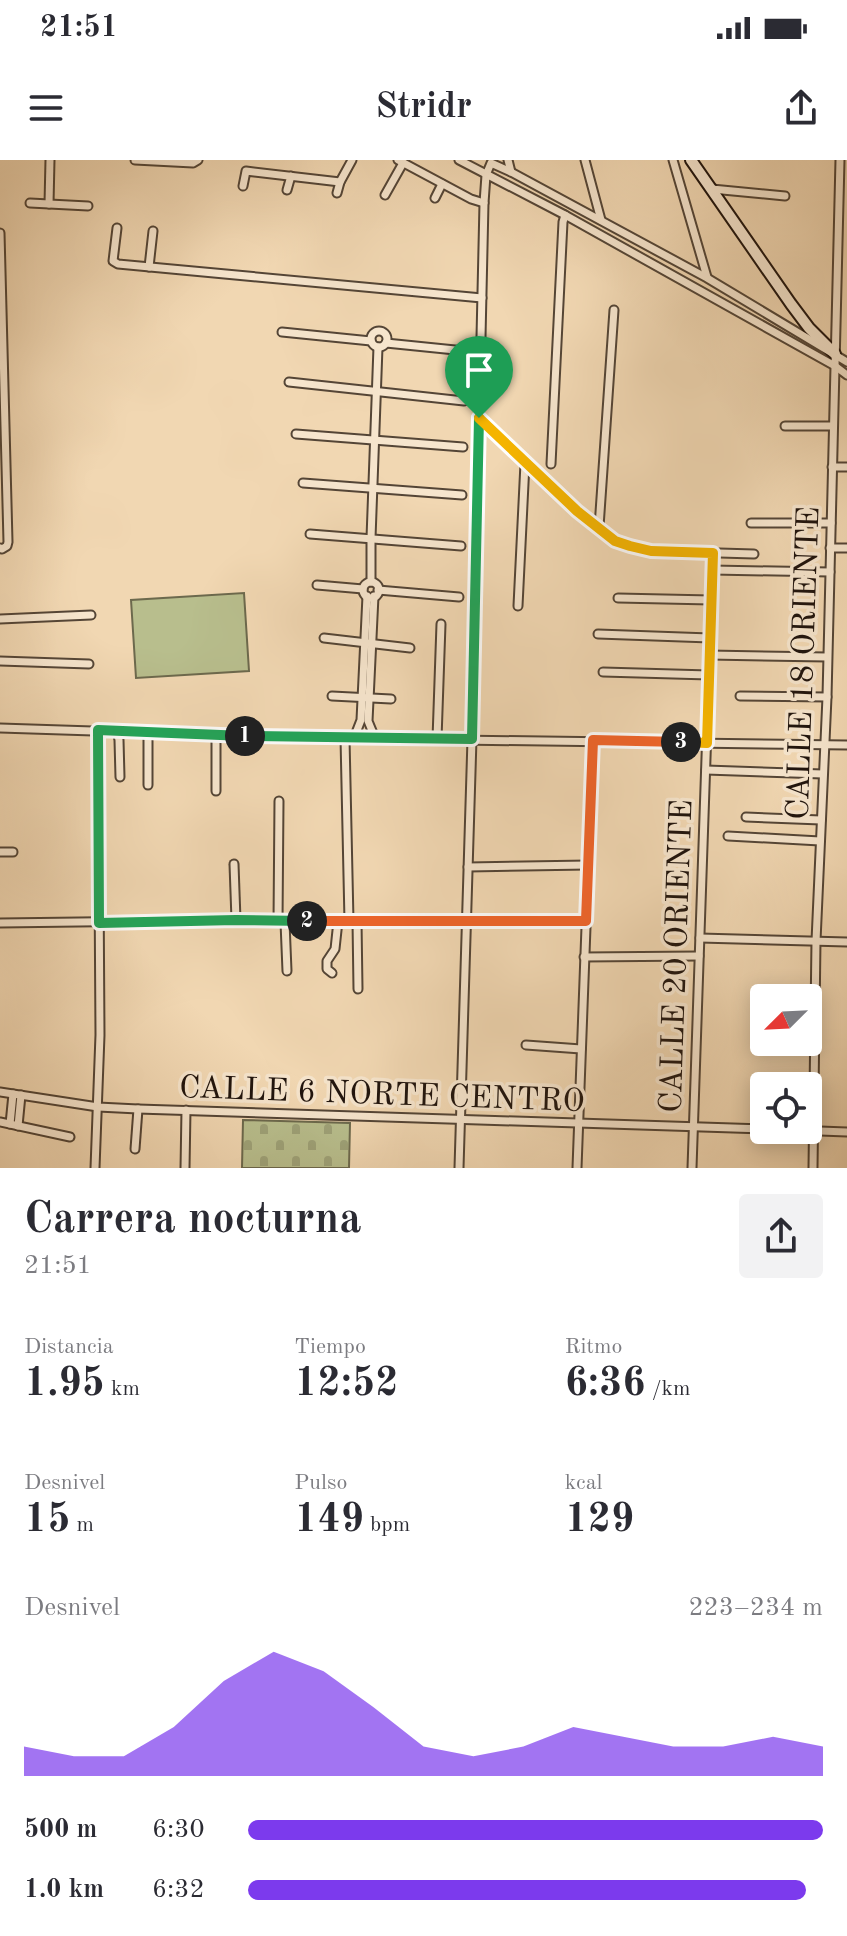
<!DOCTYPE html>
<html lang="es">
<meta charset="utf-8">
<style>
:root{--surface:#fff;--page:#f2f2f3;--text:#2b2b33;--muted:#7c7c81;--accent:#7c3aed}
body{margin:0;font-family:"Old Standard TT",serif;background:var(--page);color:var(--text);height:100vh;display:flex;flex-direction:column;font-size:30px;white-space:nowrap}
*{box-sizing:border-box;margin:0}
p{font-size:26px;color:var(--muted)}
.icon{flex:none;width:44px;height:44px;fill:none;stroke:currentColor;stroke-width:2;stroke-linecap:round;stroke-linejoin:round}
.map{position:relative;height:1008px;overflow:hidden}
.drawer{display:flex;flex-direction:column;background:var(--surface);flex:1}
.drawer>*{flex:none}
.needle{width:52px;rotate:246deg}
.tools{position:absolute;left:750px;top:824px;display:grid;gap:16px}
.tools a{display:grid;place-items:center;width:72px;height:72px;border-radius:8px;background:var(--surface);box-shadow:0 4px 20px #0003;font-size:40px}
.pin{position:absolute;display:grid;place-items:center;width:68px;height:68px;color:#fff;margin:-82px -34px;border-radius:50% 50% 50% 0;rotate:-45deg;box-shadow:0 0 8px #0007}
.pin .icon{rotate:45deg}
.km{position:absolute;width:40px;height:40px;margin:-20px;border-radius:50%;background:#222;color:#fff;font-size:22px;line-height:40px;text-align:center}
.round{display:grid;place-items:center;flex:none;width:84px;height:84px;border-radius:8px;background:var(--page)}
.overview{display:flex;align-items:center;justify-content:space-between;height:136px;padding:0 24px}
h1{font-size:44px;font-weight:600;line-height:60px}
.figures{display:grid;grid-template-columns:repeat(3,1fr);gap:12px;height:136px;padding:8px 24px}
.figures div{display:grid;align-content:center}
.figures b{font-size:40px;font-weight:600}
.figures small{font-size:22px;font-weight:400}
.figures p{font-size:22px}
.chart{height:224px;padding:16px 24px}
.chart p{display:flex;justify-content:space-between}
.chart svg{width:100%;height:144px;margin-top:8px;fill:var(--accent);opacity:.7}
ul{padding:0 24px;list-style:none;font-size:26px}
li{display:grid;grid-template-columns:128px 96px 1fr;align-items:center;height:60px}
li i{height:20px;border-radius:10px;background:var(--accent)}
.status{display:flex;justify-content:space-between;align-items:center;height:56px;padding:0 40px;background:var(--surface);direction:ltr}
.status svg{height:22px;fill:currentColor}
header{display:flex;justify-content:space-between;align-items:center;height:104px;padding:0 24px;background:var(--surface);font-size:36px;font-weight:600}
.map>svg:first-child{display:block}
.cemetery{fill:url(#cemetery-stones);stroke:#6c694d;stroke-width:2}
.garden{fill:#b8be8d;stroke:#6c694d;stroke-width:2}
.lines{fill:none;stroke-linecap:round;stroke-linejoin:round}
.street-casing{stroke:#544536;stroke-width:11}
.secondary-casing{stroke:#20140d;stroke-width:14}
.street{stroke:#f6e5cd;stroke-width:7}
.secondary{stroke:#f6e5cd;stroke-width:10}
.split-1-casing{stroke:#fff;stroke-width:16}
.split-2-casing{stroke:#fff;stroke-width:16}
.split-3-casing{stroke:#fff;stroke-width:16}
.split-4-casing{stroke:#fff;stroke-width:16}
.split-1{stroke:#22a559;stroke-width:10}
.split-2{stroke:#22a559;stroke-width:10}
.split-3{stroke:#f0652b;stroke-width:10}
.split-4{stroke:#f5b400;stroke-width:10}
.labels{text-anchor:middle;stroke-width:7;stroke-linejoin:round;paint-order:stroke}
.street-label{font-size:32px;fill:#20140d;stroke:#f6e5cd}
</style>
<div class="status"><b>21:51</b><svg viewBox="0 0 49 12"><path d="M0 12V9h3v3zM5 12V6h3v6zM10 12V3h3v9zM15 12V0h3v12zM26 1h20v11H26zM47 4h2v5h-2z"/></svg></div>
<header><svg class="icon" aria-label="menu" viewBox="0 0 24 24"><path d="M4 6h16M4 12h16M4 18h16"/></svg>Stridr<svg class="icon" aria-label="share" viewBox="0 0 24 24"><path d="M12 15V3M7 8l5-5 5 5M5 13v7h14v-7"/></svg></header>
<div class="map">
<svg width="847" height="1008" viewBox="0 0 847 1008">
<defs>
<pattern id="cemetery-stones" width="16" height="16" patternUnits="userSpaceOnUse" patternTransform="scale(2)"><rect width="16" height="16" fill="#b8be8d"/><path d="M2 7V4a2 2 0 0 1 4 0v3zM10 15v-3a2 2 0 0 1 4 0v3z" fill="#9ea278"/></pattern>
</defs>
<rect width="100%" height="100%" fill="#f1d7b2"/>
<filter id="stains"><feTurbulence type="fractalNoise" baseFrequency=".0025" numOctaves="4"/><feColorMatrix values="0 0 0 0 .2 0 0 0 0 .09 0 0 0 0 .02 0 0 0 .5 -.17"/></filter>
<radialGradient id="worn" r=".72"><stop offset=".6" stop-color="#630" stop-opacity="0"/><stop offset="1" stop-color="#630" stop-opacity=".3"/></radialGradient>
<polygon class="cemetery" points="243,960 350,963 349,1008 242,1008"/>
<polygon class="garden" points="244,433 249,511 136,518 131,440"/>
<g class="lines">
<g class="street-casing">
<g id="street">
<polyline points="135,0 193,3 198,0"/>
<polyline points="398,0 471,39 484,43"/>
<polyline points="459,0 565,55 835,206 847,215"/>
<polyline points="508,0 511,12"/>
<polyline points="585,0 601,60"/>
<polyline points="673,0 707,117"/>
<polyline points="243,26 246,11 340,22"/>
<polyline points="712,29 785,36"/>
<polyline points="287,30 291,16"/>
<polyline points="337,33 340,22 352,0"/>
<polyline points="385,35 403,3"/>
<polyline points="435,38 442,24"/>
<polyline points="30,43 88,46"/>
<polyline points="49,44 50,0"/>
<polyline points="117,68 113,101 118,104 482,138"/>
<polyline points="0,73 8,382 7,386 2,389 0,388"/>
<polyline points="149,107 153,71"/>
<circle cx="379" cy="179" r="8"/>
<polyline points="282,172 371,181"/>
<polyline points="386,183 465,191"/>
<polyline points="289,222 464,241"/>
<polyline points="479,258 577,351 615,381 651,391 754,394"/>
<polyline points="785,266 833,266"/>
<polyline points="296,274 463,287"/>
<polyline points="551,304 563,62 565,55"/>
<polyline points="832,307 847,307"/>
<polyline points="303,323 462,335"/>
<polyline points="751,363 831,363"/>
<polyline points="599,367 614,150"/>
<polyline points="310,374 461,386"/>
<polyline points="830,388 847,388"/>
<polyline points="712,410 830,412"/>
<polyline points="371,422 371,378 378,187"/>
<circle cx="371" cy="430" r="8"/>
<polyline points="317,425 363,429"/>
<polyline points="378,430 459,437"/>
<polyline points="374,436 368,561 375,578"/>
<polyline points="618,438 711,440"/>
<polyline points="518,446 525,303"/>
<polyline points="0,459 91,455"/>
<polyline points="598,474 710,478"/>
<polyline points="324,478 410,488"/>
<polyline points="709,495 827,497"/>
<polyline points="0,501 89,504"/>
<polyline points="603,512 709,515"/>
<polyline points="332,536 391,539"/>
<polyline points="740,536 827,537"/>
<polyline points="0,568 307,578 847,585"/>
<polyline points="117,571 119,580 120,617"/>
<polyline points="216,575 216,631"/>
<polyline points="345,578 349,761"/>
<polyline points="354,578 361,560 367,436"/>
<polyline points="437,579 441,464"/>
<polyline points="706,610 823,614"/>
<polyline points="148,625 148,573"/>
<polyline points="746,657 821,660"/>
<polyline points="728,676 820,681"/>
<polyline points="0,692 13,692"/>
<polyline points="234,704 236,760"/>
<polyline points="468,707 588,705"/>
<polyline points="357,761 358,829"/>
<polyline points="278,762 279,641"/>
<polyline points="285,762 287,811"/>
<polyline points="0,763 236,760 586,761"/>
<polyline points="700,778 847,782"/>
<polyline points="584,797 699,796"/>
<polyline points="332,813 327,809 327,801 335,789 338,761"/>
<polyline points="526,885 581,889"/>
<polyline points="0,932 98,947 138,949 764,969"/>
<polyline points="0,962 70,977"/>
<polyline points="10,964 13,934"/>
<polyline points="18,966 21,935"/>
<polyline points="793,970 847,972"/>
<polyline points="135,989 138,949"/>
<polyline points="95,1008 100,875 98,570"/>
<polyline points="185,1008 186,950"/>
<polyline points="459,1008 472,579 484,43 486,15 491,3 511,12 707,118 847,202"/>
<polyline points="577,1008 593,580"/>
<polyline points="692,1008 713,393"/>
<polyline points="813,1008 816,781 827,537 840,0"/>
</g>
</g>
<g class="secondary-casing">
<polyline id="secondary" points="691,0 791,144 809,168 835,194"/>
</g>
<use href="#street" class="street"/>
<use href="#secondary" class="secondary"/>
</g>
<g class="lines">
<g class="split-1-casing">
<polyline id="split-1" points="245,576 472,579 479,258"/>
</g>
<g class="split-2-casing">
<polyline id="split-2" points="245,576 98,570 99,763 236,760 307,761"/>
</g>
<g class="split-3-casing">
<polyline id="split-3" points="307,761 586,761 593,580 681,582"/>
</g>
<g class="split-4-casing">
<polyline id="split-4" points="479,258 577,351 615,381 630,386 651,391 713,393 707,583 681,582"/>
</g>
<use href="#split-1" class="split-1"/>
<use href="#split-2" class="split-2"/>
<use href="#split-3" class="split-3"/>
<use href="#split-4" class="split-4"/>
</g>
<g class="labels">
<g class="street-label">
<text transform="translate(802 503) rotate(-88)" y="11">CALLE 18 ORIENTE</text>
<text transform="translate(675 796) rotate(-88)" y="11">CALLE 20 ORIENTE</text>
<text transform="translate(382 933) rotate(2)" y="11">CALLE 6 NORTE CENTRO</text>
</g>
</g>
<rect width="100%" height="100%" filter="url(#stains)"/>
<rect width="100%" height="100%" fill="url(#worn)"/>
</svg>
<div class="tools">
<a><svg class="needle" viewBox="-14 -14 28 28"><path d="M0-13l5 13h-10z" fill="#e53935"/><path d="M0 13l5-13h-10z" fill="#7c7c81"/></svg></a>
<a><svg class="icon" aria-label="locate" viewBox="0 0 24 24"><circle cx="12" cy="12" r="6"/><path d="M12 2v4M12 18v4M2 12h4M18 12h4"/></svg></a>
</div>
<div class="pin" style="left:479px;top:258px;background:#1e9e55"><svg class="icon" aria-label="arrive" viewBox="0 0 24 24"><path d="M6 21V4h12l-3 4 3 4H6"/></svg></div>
<b class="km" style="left:245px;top:576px">1</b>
<b class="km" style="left:307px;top:761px">2</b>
<b class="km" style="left:681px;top:582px">3</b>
</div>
<section class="drawer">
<div class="overview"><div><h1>Carrera nocturna</h1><p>21:51</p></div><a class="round"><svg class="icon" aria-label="share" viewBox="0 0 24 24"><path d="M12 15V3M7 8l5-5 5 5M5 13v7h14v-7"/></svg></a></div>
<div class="figures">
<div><p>Distancia</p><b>1.95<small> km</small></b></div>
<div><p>Tiempo</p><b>12:52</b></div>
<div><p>Ritmo</p><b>6:36<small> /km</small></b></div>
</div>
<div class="figures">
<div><p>Desnivel</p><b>15<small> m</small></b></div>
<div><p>Pulso</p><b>149<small> bpm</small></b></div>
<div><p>kcal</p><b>129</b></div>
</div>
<div class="chart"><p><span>Desnivel</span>223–234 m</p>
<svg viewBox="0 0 160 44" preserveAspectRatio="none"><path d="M0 44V35L10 38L20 38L30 29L40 15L50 6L60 12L70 23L80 35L90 38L100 35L110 29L120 32L130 35L140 35L150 32L160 35V44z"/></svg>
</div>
<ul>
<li><b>500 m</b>6:30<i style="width:100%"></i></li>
<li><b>1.0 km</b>6:32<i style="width:97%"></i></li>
</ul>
</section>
